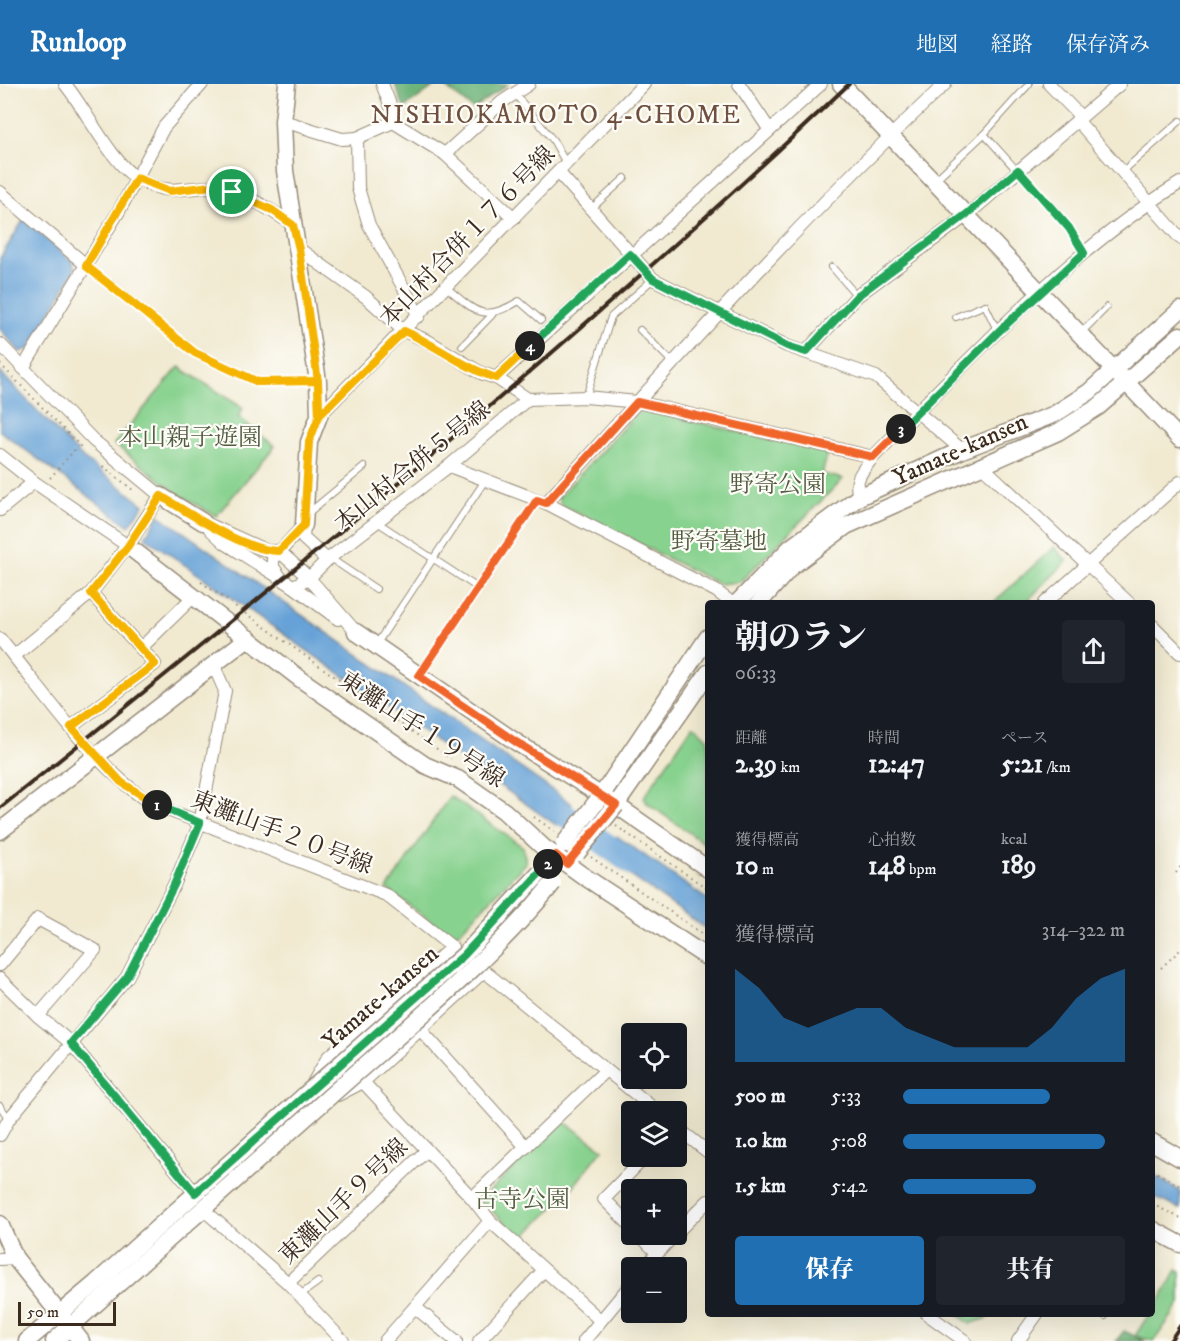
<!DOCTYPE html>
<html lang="ja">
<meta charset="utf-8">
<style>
:root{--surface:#171b24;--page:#20242c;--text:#f1f3f6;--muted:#9ea1a6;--accent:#1f6fb2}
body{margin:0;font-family:"IM FELL DW Pica","Noto Serif JP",serif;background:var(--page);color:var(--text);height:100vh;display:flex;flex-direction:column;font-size:22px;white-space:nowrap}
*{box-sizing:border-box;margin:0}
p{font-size:20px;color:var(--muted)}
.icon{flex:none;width:33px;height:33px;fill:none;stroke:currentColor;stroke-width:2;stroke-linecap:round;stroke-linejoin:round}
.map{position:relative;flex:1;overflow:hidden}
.sheet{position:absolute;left:705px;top:516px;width:450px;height:717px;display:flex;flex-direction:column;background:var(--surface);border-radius:6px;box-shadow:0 6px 24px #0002}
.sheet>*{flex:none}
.buttons{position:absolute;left:621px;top:939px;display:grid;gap:12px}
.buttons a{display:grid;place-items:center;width:66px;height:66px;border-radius:6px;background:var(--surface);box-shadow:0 6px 24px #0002;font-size:30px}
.scale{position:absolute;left:18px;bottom:15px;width:98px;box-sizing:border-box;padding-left:6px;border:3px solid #3b2a1e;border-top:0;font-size:16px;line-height:21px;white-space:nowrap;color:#3b2a1e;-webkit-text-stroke:4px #fdfcf7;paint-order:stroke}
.pin{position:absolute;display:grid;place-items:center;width:51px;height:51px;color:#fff;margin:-26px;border:3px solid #fff;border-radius:50%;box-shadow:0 2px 6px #0007}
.km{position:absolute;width:30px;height:30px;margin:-15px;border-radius:50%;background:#222;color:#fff;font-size:16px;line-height:30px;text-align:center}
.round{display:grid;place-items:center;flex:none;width:63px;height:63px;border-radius:6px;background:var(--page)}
.headline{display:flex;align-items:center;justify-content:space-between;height:102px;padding:0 30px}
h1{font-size:33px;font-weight:800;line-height:45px}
.stats{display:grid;grid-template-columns:repeat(3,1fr);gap:9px;height:102px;padding:6px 30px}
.stats div{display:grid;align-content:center}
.stats b{font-size:26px;font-weight:800}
.stats small{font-size:16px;font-weight:400}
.stats p{font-size:16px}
.chart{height:168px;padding:12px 30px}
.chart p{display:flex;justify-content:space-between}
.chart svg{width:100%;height:108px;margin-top:6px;fill:var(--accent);opacity:.7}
.action{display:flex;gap:12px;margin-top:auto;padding:12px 30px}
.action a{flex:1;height:69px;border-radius:6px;background:var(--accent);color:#fff;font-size:24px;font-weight:800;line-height:69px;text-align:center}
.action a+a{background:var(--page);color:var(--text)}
ul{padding:0 30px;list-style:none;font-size:20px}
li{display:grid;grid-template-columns:96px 72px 1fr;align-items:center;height:45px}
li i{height:15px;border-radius:8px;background:var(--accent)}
header{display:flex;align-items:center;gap:36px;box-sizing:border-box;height:84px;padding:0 30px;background:var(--accent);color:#fff}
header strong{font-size:28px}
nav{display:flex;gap:33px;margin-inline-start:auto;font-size:21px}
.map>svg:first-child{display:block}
.green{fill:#88d28f;stroke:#627e56;stroke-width:1.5}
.forest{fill:#6eb47a;stroke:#546f4c;stroke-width:1.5}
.water{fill:#66a2d7;stroke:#50667a;stroke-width:1.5}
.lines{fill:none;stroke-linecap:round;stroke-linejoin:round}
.river{stroke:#66a2d7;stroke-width:24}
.service-casing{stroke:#968a78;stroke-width:8}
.minor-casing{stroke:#968a78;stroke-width:14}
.tertiary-casing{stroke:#968a78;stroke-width:19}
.path{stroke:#968a78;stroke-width:2;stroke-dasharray:1.5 4.5;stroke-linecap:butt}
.service{stroke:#fff;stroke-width:6}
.minor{stroke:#fff;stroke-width:12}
.tertiary{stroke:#fff;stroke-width:16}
.rail{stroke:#3b2a1e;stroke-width:4}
.minor-bridge-casing{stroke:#968a78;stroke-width:14;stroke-linecap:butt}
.tertiary-bridge-casing{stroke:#968a78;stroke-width:19;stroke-linecap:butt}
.minor-bridge{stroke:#fff;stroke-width:12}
.tertiary-bridge{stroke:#fff;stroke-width:16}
.split-1-casing{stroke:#fff;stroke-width:12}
.split-2-casing{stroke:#fff;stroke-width:12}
.split-3-casing{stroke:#fff;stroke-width:12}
.split-4-casing{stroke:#fff;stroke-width:12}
.split-5-casing{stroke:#fff;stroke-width:12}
.split-1{stroke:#f5b400;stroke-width:8}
.split-2{stroke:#22a559;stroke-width:8}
.split-3{stroke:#f0652b;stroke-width:8}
.split-4{stroke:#22a559;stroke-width:8}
.split-5{stroke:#f5b400;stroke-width:8}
.labels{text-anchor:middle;stroke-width:4.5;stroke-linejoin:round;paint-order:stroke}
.street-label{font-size:24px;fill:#3b2a1e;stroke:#fdfcf7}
.park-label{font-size:24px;fill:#525c40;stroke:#fdfcf7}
.neighbourhood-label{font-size:26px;letter-spacing:1.5px;fill:#6f503e;stroke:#fdfcf7}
</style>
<header>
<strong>Runloop</strong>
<nav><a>地図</a><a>経路</a><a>保存済み</a></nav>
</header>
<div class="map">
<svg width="1180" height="1257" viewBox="0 0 1180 1257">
<rect width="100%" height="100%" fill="#fdfcf7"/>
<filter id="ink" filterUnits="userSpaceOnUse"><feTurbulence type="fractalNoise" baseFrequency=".0167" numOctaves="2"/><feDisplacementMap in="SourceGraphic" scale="12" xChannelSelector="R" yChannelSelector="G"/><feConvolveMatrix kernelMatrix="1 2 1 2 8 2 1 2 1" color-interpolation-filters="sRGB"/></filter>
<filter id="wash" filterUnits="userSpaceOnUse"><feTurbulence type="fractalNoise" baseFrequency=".008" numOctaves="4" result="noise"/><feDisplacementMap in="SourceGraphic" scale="24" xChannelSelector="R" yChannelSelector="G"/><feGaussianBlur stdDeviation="1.35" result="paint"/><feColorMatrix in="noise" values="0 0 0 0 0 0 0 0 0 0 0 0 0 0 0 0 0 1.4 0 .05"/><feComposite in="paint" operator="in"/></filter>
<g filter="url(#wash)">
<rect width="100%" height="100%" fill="#f1ead1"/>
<g class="green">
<polygon points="179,283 243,324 238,333 275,362 216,432 178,410 114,360"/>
<polygon points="646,326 828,369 822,390 843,395 740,498 719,500 561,421 558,414 636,330"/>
<polygon points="1054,463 1067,477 1025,519 993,519"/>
<polygon points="693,641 708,655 708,762 647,719 644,713"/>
<polygon points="450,712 523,763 526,779 457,850 447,849 387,805"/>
<polygon points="563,1037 603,1065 573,1103 522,1155 480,1116"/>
<polygon points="1177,1186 1180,1188 1180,1220 1154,1257 1135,1252 1149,1230 1152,1230"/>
<polygon points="958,1230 991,1230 988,1234 970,1240"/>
</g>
<g class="forest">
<polygon points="395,0 437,0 404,24"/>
<polygon points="442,0 508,0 473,25"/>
<polygon points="1124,1247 1145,1257 1116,1257"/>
</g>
<g class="water">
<polygon points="24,135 73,178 75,186 29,265 20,268 0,245 0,174"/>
<polygon points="0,288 83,374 144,421 129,442 0,347"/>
<polygon points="159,431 572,720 556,741 145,453"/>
<polygon points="617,752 708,816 708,846 601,771"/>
<polygon points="1152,1090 1180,1107 1180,1125 1152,1112"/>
</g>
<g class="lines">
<polyline class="river" points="539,713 635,781"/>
</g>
</g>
<g filter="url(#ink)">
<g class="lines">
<g class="service-casing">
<g id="service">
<polyline points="515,10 553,56 567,81"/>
<polyline points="984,50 1069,144 1084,169"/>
<polyline points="1123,87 1180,37"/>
<polyline points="935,96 984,50 1029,0"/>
<polyline points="591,125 625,94"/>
<polyline points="86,181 195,269 258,298 315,297"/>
<polyline points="832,183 857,212"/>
<path d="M446,203C476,228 483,239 519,217L541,236"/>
<polyline points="956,233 985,221 998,248"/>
<polyline points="640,246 673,279"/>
<polyline points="1082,248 1107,223"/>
<polyline points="462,262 492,231"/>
<polyline points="586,313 611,233 653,195"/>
<polyline points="307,430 364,383"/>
<polyline points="377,438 478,504"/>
<polyline points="330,474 376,505"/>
<polyline points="376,561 486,395"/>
<polyline points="420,591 537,416"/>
<polyline points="0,1022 9,1035"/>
<polyline points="300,1211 318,1198"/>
<polyline points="1102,1230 1105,1232"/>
</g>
</g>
<g class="minor-casing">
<g id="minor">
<path d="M65,0C85,24 113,81 138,95C168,112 179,104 210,103C234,102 273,127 293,141"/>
<polyline points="382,0 391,23 393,38 445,70 514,134"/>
<polyline points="739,0 769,45"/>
<polyline points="1049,0 1081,33"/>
<polyline points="1077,36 1180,154"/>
<polyline points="283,37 342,55 357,54 393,38"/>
<polyline points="357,54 358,104 369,141 419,232"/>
<polyline points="445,70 502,18 529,0"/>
<polyline points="559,89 653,195 787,262 876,293 962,366"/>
<polyline points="0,108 86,181"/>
<polyline points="299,165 366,213 404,247 428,257 481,289 496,294 528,315"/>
<polyline points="0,260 93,356 161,412 157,417"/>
<polyline points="806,268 857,212 967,131 1120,0"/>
<polyline points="23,284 119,127 164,43 202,0"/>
<polyline points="496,294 821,0"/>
<polyline points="528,315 586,313 637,318 873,373"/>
<polyline points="319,332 644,0"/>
<polyline points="0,371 34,398 128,462"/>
<polyline points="449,382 546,419 716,507 732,519"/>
<polyline points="983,383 1129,519"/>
<path d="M859,413C853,395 863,386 873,373C969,276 1064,171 1180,99"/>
<path d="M546,419C675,276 804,132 945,0"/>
<polyline points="0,426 34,398"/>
<polyline points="203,438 267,467 279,467 309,494 356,548"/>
<polyline points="304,441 303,454 327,476"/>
<polyline points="210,445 225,459 293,502 338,535"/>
<polyline points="281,494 273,483 273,475 304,441"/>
<polyline points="293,502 309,494 327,476 449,382 528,315"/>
<polyline points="91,509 131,457"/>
<polyline points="1045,519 1180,398"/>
<polyline points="1152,541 1180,569"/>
<path d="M0,555C47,612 89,677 150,719L386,811L452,863L328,973L313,999"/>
<polyline points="142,563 194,512"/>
<polyline points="14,572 91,509 155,580 71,643"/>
<polyline points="0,881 38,835 95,866 38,932"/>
<polyline points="0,895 38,932 71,959 195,1109"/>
<polyline points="420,945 526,1063"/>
<polyline points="363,998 472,1114 490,1137 600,1236"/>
<polyline points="338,1011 363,998 484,887 658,1028"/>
<polyline points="676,1043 708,1068"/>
<polyline points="0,1051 9,1035 127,893 174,801 200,739 225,607 214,582"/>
<polyline points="472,1114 606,986"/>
<polyline points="204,1126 288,1199 343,1257"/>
<polyline points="632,1143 604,1115 646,1072"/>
<polyline points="676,1149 708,1117"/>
<polyline points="639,1150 657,1169"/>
<polyline points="0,1175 15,1174"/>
<polyline points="644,1184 675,1150"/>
<polyline points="288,1199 427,1066"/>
<polyline points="416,1224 456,1257"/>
<polyline points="927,1230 965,1257"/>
<polyline points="385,1257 490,1137"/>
<polyline points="479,1257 544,1186"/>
<polyline points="584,1257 632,1199"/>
<polyline points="1018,1257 1037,1230"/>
</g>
</g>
<g class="tertiary-casing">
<g id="tertiary">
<polyline points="287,0 283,37 285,87 318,297 319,332 309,358 304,441"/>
<polyline points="841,0 1180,355"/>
<polyline points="161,412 203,438"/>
<polyline points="128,462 299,594 425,681 458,695 504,727 543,763 582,791 708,874"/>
<polyline points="737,519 790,464 859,413 962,366 1055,330 1089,308 1180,226"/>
<polyline points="759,519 792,482 846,442 1058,348 1098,323 1180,251"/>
<polyline points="356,548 516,658 616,721 708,785"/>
<polyline points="601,712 708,553"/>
<polyline points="616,721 708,589"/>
<polyline points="0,747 248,554"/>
<polyline points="1152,1058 1180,1074"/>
<polyline points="0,1140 15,1174 81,1257"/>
<polyline points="1152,1145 1180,1160"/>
<polyline points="27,1257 96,1199 306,1010"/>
<polyline points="54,1257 319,1022"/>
</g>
</g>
<g class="path">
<polyline points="0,280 81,363"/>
<polyline points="103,382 134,407"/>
<polyline points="50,394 78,362"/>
<polyline points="201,498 451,675"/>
<polyline points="534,733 554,747"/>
<polyline points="616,742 708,805"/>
<polyline points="591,773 708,854"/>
<polyline points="1176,789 1180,783"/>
<polyline points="1161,884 1180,866"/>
<polyline points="1152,1086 1180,1102"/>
<polyline points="1152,1120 1180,1134"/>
</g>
<use href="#service" class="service"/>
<use href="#minor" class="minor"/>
<use href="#tertiary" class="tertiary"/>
<g class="rail">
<path d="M0,724C290,491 579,257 849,0"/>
<polyline points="1170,1257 1180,1242"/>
</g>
<g class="minor-bridge-casing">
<polyline id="minor-bridge" points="131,457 157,417"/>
</g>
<g class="tertiary-bridge-casing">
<g id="tertiary-bridge">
<polyline points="564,760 601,712"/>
<polyline points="577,769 616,721"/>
<polyline points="306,1010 464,871 540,789"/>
<path d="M319,1022C395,953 489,879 553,799"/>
</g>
</g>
<use href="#minor-bridge" class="minor-bridge"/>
<use href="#tertiary-bridge" class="tertiary-bridge"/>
</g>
</g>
<g class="lines" filter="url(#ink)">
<g class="split-1-casing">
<path id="split-1" d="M157,721L121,698L71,643L155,580L91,509L128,462L161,412C190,430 245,467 279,467L304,441L309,358L319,332L318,297L299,165L293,141L272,126L232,108"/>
</g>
<g class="split-2-casing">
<polyline id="split-2" points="157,721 200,739 174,801 127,893 71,959 195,1109 464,871 548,780"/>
</g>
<g class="split-3-casing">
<polyline id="split-3" points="548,780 556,771 567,780 616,721 516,658 419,592 537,416 546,419 637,318 873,373 901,345"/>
</g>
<g class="split-4-casing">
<polyline id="split-4" points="530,262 630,170 653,195 787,262 806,268 857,212 967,130 1018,86 1069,144 1084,169 998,248 901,345"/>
</g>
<g class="split-5-casing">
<path id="split-5" d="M232,108L211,102L170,107L137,94L86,182L195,269L258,298L318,297L319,332L404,247C436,261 464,284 496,294L530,262"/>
</g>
<use href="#split-1" class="split-1"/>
<use href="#split-2" class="split-2"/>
<use href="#split-3" class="split-3"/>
<use href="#split-4" class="split-4"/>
<use href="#split-5" class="split-5"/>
</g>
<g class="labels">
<g class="street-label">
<text transform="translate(467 152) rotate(-46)" y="8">本山村合併１７６号線</text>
<text transform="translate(960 365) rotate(-24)" y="8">Yamate-kansen</text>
<text transform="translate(412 382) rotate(-39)" y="8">本山村合併５号線</text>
<text transform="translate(422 645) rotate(33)" y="8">東灘山手１９号線</text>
<text transform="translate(282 748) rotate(21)" y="8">東灘山手２０号線</text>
<text transform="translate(380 913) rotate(-41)" y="8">Yamate-kansen</text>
<text transform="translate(343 1117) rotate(-44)" y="8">東灘山手９号線</text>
</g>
<g class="park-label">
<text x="190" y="361">本山親子遊園</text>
<text x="778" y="408">野寄公園</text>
<text x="719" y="465">野寄墓地</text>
<text x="522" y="1123">古寺公園</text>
</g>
<g class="neighbourhood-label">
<text x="556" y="39">NISHIOKAMOTO 4-CHOME</text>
</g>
</g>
</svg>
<div class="buttons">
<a><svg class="icon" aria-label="locate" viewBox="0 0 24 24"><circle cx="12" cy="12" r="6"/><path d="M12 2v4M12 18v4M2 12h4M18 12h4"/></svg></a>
<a><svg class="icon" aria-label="layers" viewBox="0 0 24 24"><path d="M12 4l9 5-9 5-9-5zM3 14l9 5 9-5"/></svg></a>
<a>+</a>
<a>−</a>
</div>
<div class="scale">50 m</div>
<div class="pin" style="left:232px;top:108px;background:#1e9e55"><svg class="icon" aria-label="arrive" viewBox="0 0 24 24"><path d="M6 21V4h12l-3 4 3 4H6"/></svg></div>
<b class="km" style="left:157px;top:721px">1</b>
<b class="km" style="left:548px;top:780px">2</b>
<b class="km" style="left:901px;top:345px">3</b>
<b class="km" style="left:530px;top:262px">4</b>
<section class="sheet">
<div class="headline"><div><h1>朝のラン</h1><p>06:33</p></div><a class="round"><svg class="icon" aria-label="share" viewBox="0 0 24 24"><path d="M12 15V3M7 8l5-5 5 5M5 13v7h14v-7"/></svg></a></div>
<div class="stats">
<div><p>距離</p><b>2.39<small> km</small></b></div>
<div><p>時間</p><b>12:47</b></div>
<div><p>ペース</p><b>5:21<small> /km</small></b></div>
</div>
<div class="stats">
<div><p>獲得標高</p><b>10<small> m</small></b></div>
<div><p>心拍数</p><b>148<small> bpm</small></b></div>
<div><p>kcal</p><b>189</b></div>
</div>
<div class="chart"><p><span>獲得標高</span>314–322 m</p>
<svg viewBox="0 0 160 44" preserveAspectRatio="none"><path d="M0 44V6L10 14L20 26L30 30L40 26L50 22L60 22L70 30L80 34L90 38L100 38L110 38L120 38L130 30L140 18L150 10L160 6V44z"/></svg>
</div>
<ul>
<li><b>500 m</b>5:33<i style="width:66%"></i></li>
<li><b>1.0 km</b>5:08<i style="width:91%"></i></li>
<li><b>1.5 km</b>5:42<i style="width:60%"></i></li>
</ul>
<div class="action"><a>保存</a><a>共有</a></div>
</section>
</div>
